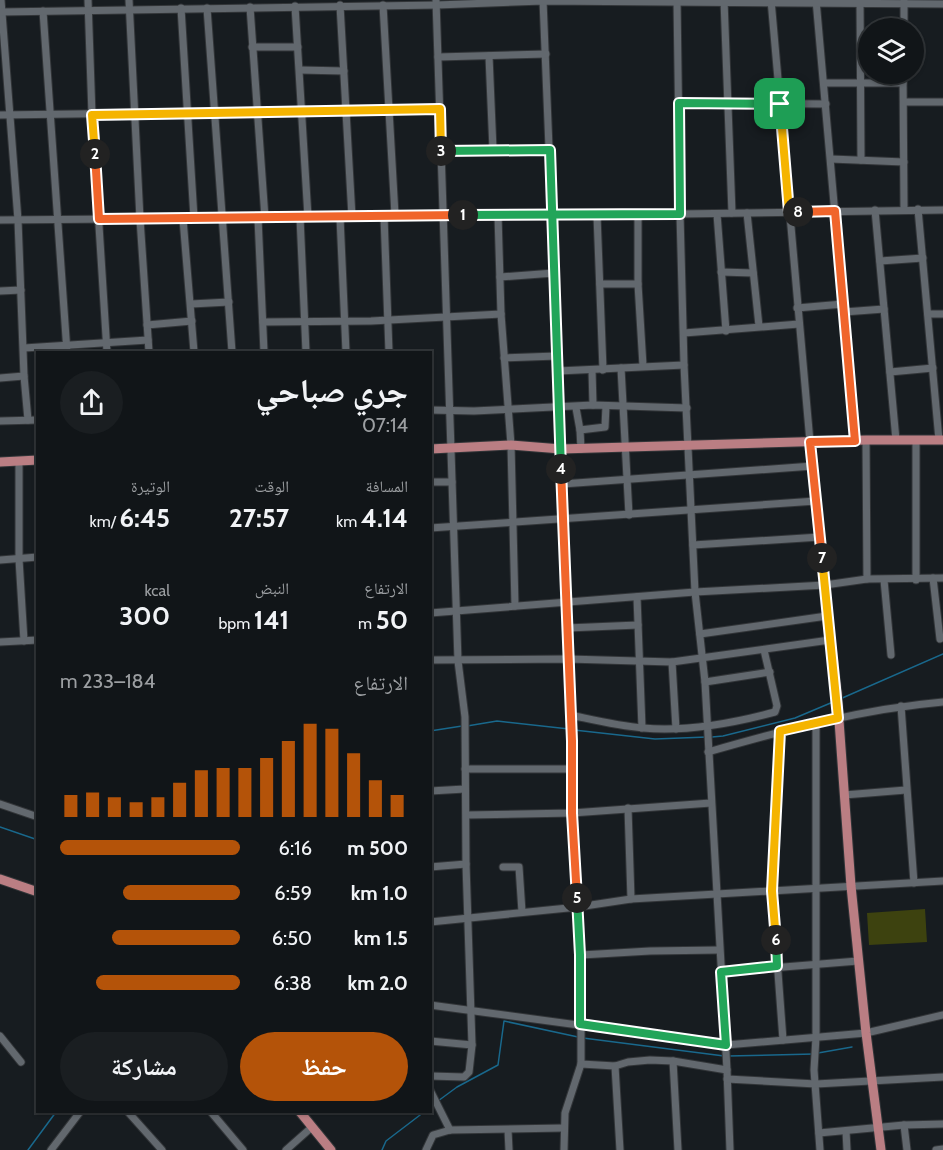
<!DOCTYPE html>
<html lang="ar">
<meta charset="utf-8">
<style>
:root{--surface:#111518;--page:#1a1e21;--text:#f1f3f6;--muted:#9c9fa2;--line:#303437;--accent:#b45309}
body{margin:0;font-family:Cabin,"Noto Naskh Arabic",sans-serif;background:var(--page);color:var(--text);direction:rtl;height:100vh;display:flex;flex-direction:column;font-size:22px;white-space:nowrap}
*{box-sizing:border-box;margin:0}
p{font-size:20px;color:var(--muted)}
.icon{flex:none;width:33px;height:33px;fill:none;stroke:currentColor;stroke-width:2;stroke-linecap:round;stroke-linejoin:round}
.map{position:relative;flex:1;overflow:hidden;direction:ltr}
.sheet{position:absolute;left:36px;top:351px;width:396px;height:762px;display:flex;flex-direction:column;background:var(--surface);border-radius:0px;box-shadow:0 2px 4px #0004,0 0 0 2px var(--line);direction:rtl}
.sheet>*{flex:none}
.fabs{position:absolute;left:858px;top:18px;display:grid;gap:12px}
.fabs a{display:grid;place-items:center;width:66px;height:66px;border-radius:50%;background:var(--surface);box-shadow:0 2px 4px #0004,0 0 0 2px var(--line);font-size:30px}
.pin{position:absolute;display:grid;place-items:center;width:51px;height:51px;color:#fff;margin:-26px;border-radius:12px;box-shadow:0 3px 9px #0006}
.km{position:absolute;width:30px;height:30px;margin:-15px;border-radius:50%;background:#222;color:#fff;font-size:16px;line-height:30px;text-align:center}
.round{display:grid;place-items:center;flex:none;width:63px;height:63px;border-radius:32px;background:var(--page)}
.summary{display:flex;align-items:center;justify-content:space-between;height:102px;padding:0 24px}
h1{font-size:33px;font-weight:700;line-height:45px}
.metrics{display:grid;grid-template-columns:repeat(3,1fr);gap:9px;height:102px;padding:6px 24px}
.metrics div{display:grid;align-content:center}
.metrics b{font-size:26px;font-weight:700}
.metrics small{font-size:16px;font-weight:400}
.metrics p{font-size:16px}
.chart{height:168px;padding:12px 24px}
.chart p{display:flex;justify-content:space-between}
.chart svg{width:100%;height:108px;margin-top:6px;stroke:var(--accent);stroke-width:6}
.action{display:flex;gap:12px;margin-top:auto;padding:12px 24px}
.action a{flex:1;height:69px;border-radius:36px;background:var(--accent);color:#fff;font-size:24px;font-weight:700;line-height:69px;text-align:center}
.action a+a{background:var(--page);color:var(--text)}
ul{padding:0 24px;list-style:none;font-size:20px}
li{display:grid;grid-template-columns:96px 72px 1fr;align-items:center;height:45px}
li i{height:15px;border-radius:8px;background:var(--accent)}
.map>svg:first-child{display:block}
.green{fill:#3d420f}
.lines{fill:none;stroke-linecap:round;stroke-linejoin:round}
.stream{stroke:#19688c;stroke-width:1.5}
.minor-casing{stroke:#323538;stroke-width:9}
.major-casing{stroke:#323538;stroke-width:11}
.minor{stroke:#62686e;stroke-width:7}
.major{stroke:#ba7e83;stroke-width:9}
.split-1-casing{stroke:#fff;stroke-width:12}
.split-2-casing{stroke:#fff;stroke-width:12}
.split-3-casing{stroke:#fff;stroke-width:12}
.split-4-casing{stroke:#fff;stroke-width:12}
.split-5-casing{stroke:#fff;stroke-width:12}
.split-6-casing{stroke:#fff;stroke-width:12}
.split-7-casing{stroke:#fff;stroke-width:12}
.split-8-casing{stroke:#fff;stroke-width:12}
.split-9-casing{stroke:#fff;stroke-width:12}
.split-1{stroke:#22a559;stroke-width:8}
.split-2{stroke:#f0652b;stroke-width:8}
.split-3{stroke:#f5b400;stroke-width:8}
.split-4{stroke:#22a559;stroke-width:8}
.split-5{stroke:#f0652b;stroke-width:8}
.split-6{stroke:#22a559;stroke-width:8}
.split-7{stroke:#f5b400;stroke-width:8}
.split-8{stroke:#f0652b;stroke-width:8}
.split-9{stroke:#f5b400;stroke-width:8}
</style>
<div class="map">
<svg width="943" height="1150" viewBox="0 0 943 1150">
<rect width="100%" height="100%" fill="#171c20"/>
<polygon class="green" points="925,909 927,942 869,945 867,913"/>
<g class="lines">
<g class="stream">
<polyline points="840,699 943,654"/>
<polyline points="467,726 497,721 569,729"/>
<polyline points="574,730 655,739 707,737"/>
<polyline points="430,731 462,726"/>
<polyline points="712,737 723,736 795,718 833,702"/>
<polyline points="0,827 38,840"/>
<polyline points="583,1038 724,1056"/>
<polyline points="818,1053 852,1047"/>
<polyline points="728,1056 814,1054"/>
<polyline points="438,1101 457,1087 498,1065 504,1021 578,1037"/>
<polyline points="28,1150 56,1112"/>
<polyline points="382,1150 386,1141 424,1112"/>
</g>
<g class="minor-casing">
<g id="minor">
<polyline points="1,0 18,220 24,376 28,420"/>
<polyline points="88,0 92,115 107,352"/>
<polyline points="129,0 140,219 149,352"/>
<polyline points="543,0 564,518 572,741 572,813 581,955 581,1064 565,1113 564,1150"/>
<polyline points="677,0 680,214 684,365 695,592 705,682 727,1070 730,1150"/>
<polyline points="724,0 732,213"/>
<polyline points="771,0 810,442"/>
<polyline points="816,0 855,441"/>
<polyline points="860,1 861,160"/>
<polyline points="340,5 352,217"/>
<polyline points="383,5 395,215"/>
<polyline points="295,6 308,217"/>
<polyline points="250,7 265,218"/>
<polyline points="181,8 194,218"/>
<polyline points="207,8 232,352"/>
<polyline points="43,11 67,352"/>
<polyline points="0,12 437,5 543,1 943,4"/>
<polyline points="904,28 904,1"/>
<polyline points="252,47 298,47"/>
<polyline points="489,56 493,150"/>
<polyline points="438,57 546,54"/>
<polyline points="300,70 344,71"/>
<polyline points="903,74 904,209"/>
<polyline points="824,83 903,83"/>
<polyline points="904,102 943,102"/>
<polyline points="679,103 826,104"/>
<polyline points="0,115 440,109"/>
<polyline points="441,151 550,150"/>
<polyline points="831,159 904,162"/>
<polyline points="918,209 939,440"/>
<polyline points="875,210 896,440"/>
<polyline points="747,213 759,326"/>
<polyline points="638,214 638,284 643,366"/>
<polyline points="717,214 726,331"/>
<polyline points="498,215 501,314 511,445 515,606"/>
<polyline points="597,215 603,370"/>
<polyline points="384,216 389,352"/>
<polyline points="300,217 306,352"/>
<polyline points="340,217 346,352"/>
<polyline points="258,218 264,352"/>
<polyline points="183,219 194,352"/>
<polyline points="0,220 680,214 943,210"/>
<polyline points="880,261 923,258"/>
<polyline points="721,272 753,273"/>
<polyline points="500,277 554,273"/>
<polyline points="600,284 638,284"/>
<polyline points="0,291 21,290"/>
<polyline points="191,304 229,302"/>
<polyline points="797,308 843,304"/>
<polyline points="844,312 884,309"/>
<polyline points="928,314 943,314"/>
<polyline points="263,322 371,321 501,314"/>
<polyline points="147,325 192,321"/>
<polyline points="684,333 799,324"/>
<polyline points="24,348 148,340"/>
<polyline points="504,358 557,356"/>
<polyline points="621,368 629,515"/>
<polyline points="592,370 593,405"/>
<polyline points="558,371 684,365"/>
<polyline points="890,372 933,368"/>
<polyline points="0,378 24,376"/>
<polyline points="576,408 580,430 581,449"/>
<polyline points="430,410 474,411 593,405 687,408"/>
<polyline points="0,421 38,420"/>
<polyline points="580,430 605,427 606,406"/>
<polyline points="866,440 867,579"/>
<polyline points="916,440 916,580"/>
<polyline points="19,461 19,559 24,641"/>
<polyline points="430,482 452,482"/>
<polyline points="562,484 813,466"/>
<polyline points="430,528 816,501"/>
<polyline points="693,545 820,537"/>
<polyline points="0,560 38,557"/>
<polyline points="933,578 940,639"/>
<polyline points="884,580 891,655"/>
<polyline points="637,597 642,728"/>
<polyline points="430,613 695,592 825,585 867,579 943,578"/>
<polyline points="567,628 638,625"/>
<polyline points="700,634 827,616"/>
<polyline points="0,642 38,640"/>
<polyline points="430,660 568,659 672,662 830,640"/>
<polyline points="672,662 676,729"/>
<polyline points="705,682 770,672"/>
<polyline points="901,706 914,883"/>
<path d="M570,715C594,720 618,726 643,728C685,732 734,723 775,712L777,706L764,650"/>
<polyline points="816,722 816,1037 814,1070 820,1150"/>
<polyline points="780,731 772,891 783,1040"/>
<path d="M708,752C785,730 862,709 943,702"/>
<polyline points="465,769 572,769"/>
<polyline points="430,791 465,789"/>
<polyline points="844,795 906,790"/>
<polyline points="0,804 38,817"/>
<polyline points="628,808 631,899"/>
<polyline points="467,815 572,813 711,803"/>
<polyline points="430,867 466,864"/>
<polyline points="503,867 519,867 522,912"/>
<polyline points="430,922 578,907 631,899 943,881"/>
<polyline points="581,955 650,951 719,950"/>
<polyline points="721,972 858,961"/>
<polyline points="430,1005 726,1045 866,1033 943,1015"/>
<polyline points="0,1036 21,1062"/>
<polyline points="430,1041 472,1045"/>
<polyline points="673,1061 678,1150"/>
<polyline points="581,1064 615,1066 628,1062 650,1060 673,1061 727,1070"/>
<polyline points="615,1066 620,1150"/>
<polyline points="430,1076 464,1077 469,1072 472,1045 466,864 465,717 458,661 436,0"/>
<polyline points="727,1079 816,1084 943,1077"/>
<polyline points="430,1090 450,1130"/>
<polyline points="128,1112 162,1150"/>
<polyline points="211,1112 243,1150"/>
<polyline points="904,1125 907,1150"/>
<polyline points="508,1130 509,1150"/>
<polyline points="846,1131 847,1150"/>
<polyline points="819,1133 904,1125 943,1124"/>
<polyline points="51,1150 80,1112"/>
<polyline points="286,1150 312,1127"/>
<polyline points="426,1150 433,1135 450,1130 563,1128"/>
<polyline points="936,1150 943,1149"/>
</g>
</g>
<g class="major-casing">
<g id="major">
<polyline points="810,442 827,616 837,693 851,886 866,1033 881,1150"/>
<polyline points="430,449 511,445 561,449 866,440 943,440"/>
<polyline points="0,462 38,460"/>
<polyline points="0,879 38,892"/>
<polyline points="300,1112 331,1150"/>
</g>
</g>
<use href="#minor" class="minor"/>
<use href="#major" class="major"/>
</g>
<g class="lines">
<g class="split-1-casing">
<polyline id="split-1" points="463,215 680,214 679,103 780,104"/>
</g>
<g class="split-2-casing">
<polyline id="split-2" points="95,154 99,219 463,215"/>
</g>
<g class="split-3-casing">
<polyline id="split-3" points="95,154 92,115 440,109 441,151"/>
</g>
<g class="split-4-casing">
<polyline id="split-4" points="441,151 550,150 561,469"/>
</g>
<g class="split-5-casing">
<polyline id="split-5" points="561,469 572,741 572,813 577,898"/>
</g>
<g class="split-6-casing">
<polyline id="split-6" points="577,898 580,955 580,1024 726,1045 721,972 777,966 776,940"/>
</g>
<g class="split-7-casing">
<polyline id="split-7" points="776,940 772,891 780,731 838,718 822,558"/>
</g>
<g class="split-8-casing">
<polyline id="split-8" points="798,212 835,211 855,441 810,442 822,558"/>
</g>
<g class="split-9-casing">
<polyline id="split-9" points="780,104 789,212 798,212"/>
</g>
<use href="#split-1" class="split-1"/>
<use href="#split-2" class="split-2"/>
<use href="#split-3" class="split-3"/>
<use href="#split-4" class="split-4"/>
<use href="#split-5" class="split-5"/>
<use href="#split-6" class="split-6"/>
<use href="#split-7" class="split-7"/>
<use href="#split-8" class="split-8"/>
<use href="#split-9" class="split-9"/>
</g>
</svg>
<div class="fabs">
<a><svg class="icon" aria-label="layers" viewBox="0 0 24 24"><path d="M12 4l9 5-9 5-9-5zM3 14l9 5 9-5"/></svg></a>
</div>
<div class="pin" style="left:780px;top:104px;background:#1e9e55"><svg class="icon" aria-label="arrive" viewBox="0 0 24 24"><path d="M6 21V4h12l-3 4 3 4H6"/></svg></div>
<b class="km" style="left:463px;top:215px">1</b>
<b class="km" style="left:95px;top:154px">2</b>
<b class="km" style="left:441px;top:151px">3</b>
<b class="km" style="left:561px;top:469px">4</b>
<b class="km" style="left:577px;top:898px">5</b>
<b class="km" style="left:776px;top:940px">6</b>
<b class="km" style="left:822px;top:558px">7</b>
<b class="km" style="left:798px;top:212px">8</b>
<section class="sheet">
<div class="summary"><div><h1>جري صباحي</h1><p>07:14</p></div><a class="round"><svg class="icon" aria-label="share" viewBox="0 0 24 24"><path d="M12 15V3M7 8l5-5 5 5M5 13v7h14v-7"/></svg></a></div>
<div class="metrics">
<div><p>المسافة</p><b>4.14<small> km</small></b></div>
<div><p>الوقت</p><b>27:57</b></div>
<div><p>الوتيرة</p><b>6:45<small> /km</small></b></div>
</div>
<div class="metrics">
<div><p>الارتفاع</p><b>50<small> m</small></b></div>
<div><p>النبض</p><b>141<small> bpm</small></b></div>
<div><p>kcal</p><b>300</b></div>
</div>
<div class="chart"><p><span>الارتفاع</span>184–233 m</p>
<svg viewBox="0 0 160 44" preserveAspectRatio="none"><path d="M5 44V35M15 44V34M25 44V36M35 44V38M45 44V36M55 44V30M65 44V25M75 44V24M85 44V24M95 44V20M105 44V13M115 44V6M125 44V8M135 44V18M145 44V29M155 44V35"/></svg>
</div>
<ul>
<li><b>500 m</b>6:16<i style="width:100%"></i></li>
<li><b>1.0 km</b>6:59<i style="width:65%"></i></li>
<li><b>1.5 km</b>6:50<i style="width:71%"></i></li>
<li><b>2.0 km</b>6:38<i style="width:80%"></i></li>
</ul>
<div class="action"><a>حفظ</a><a>مشاركة</a></div>
</section>
</div>
